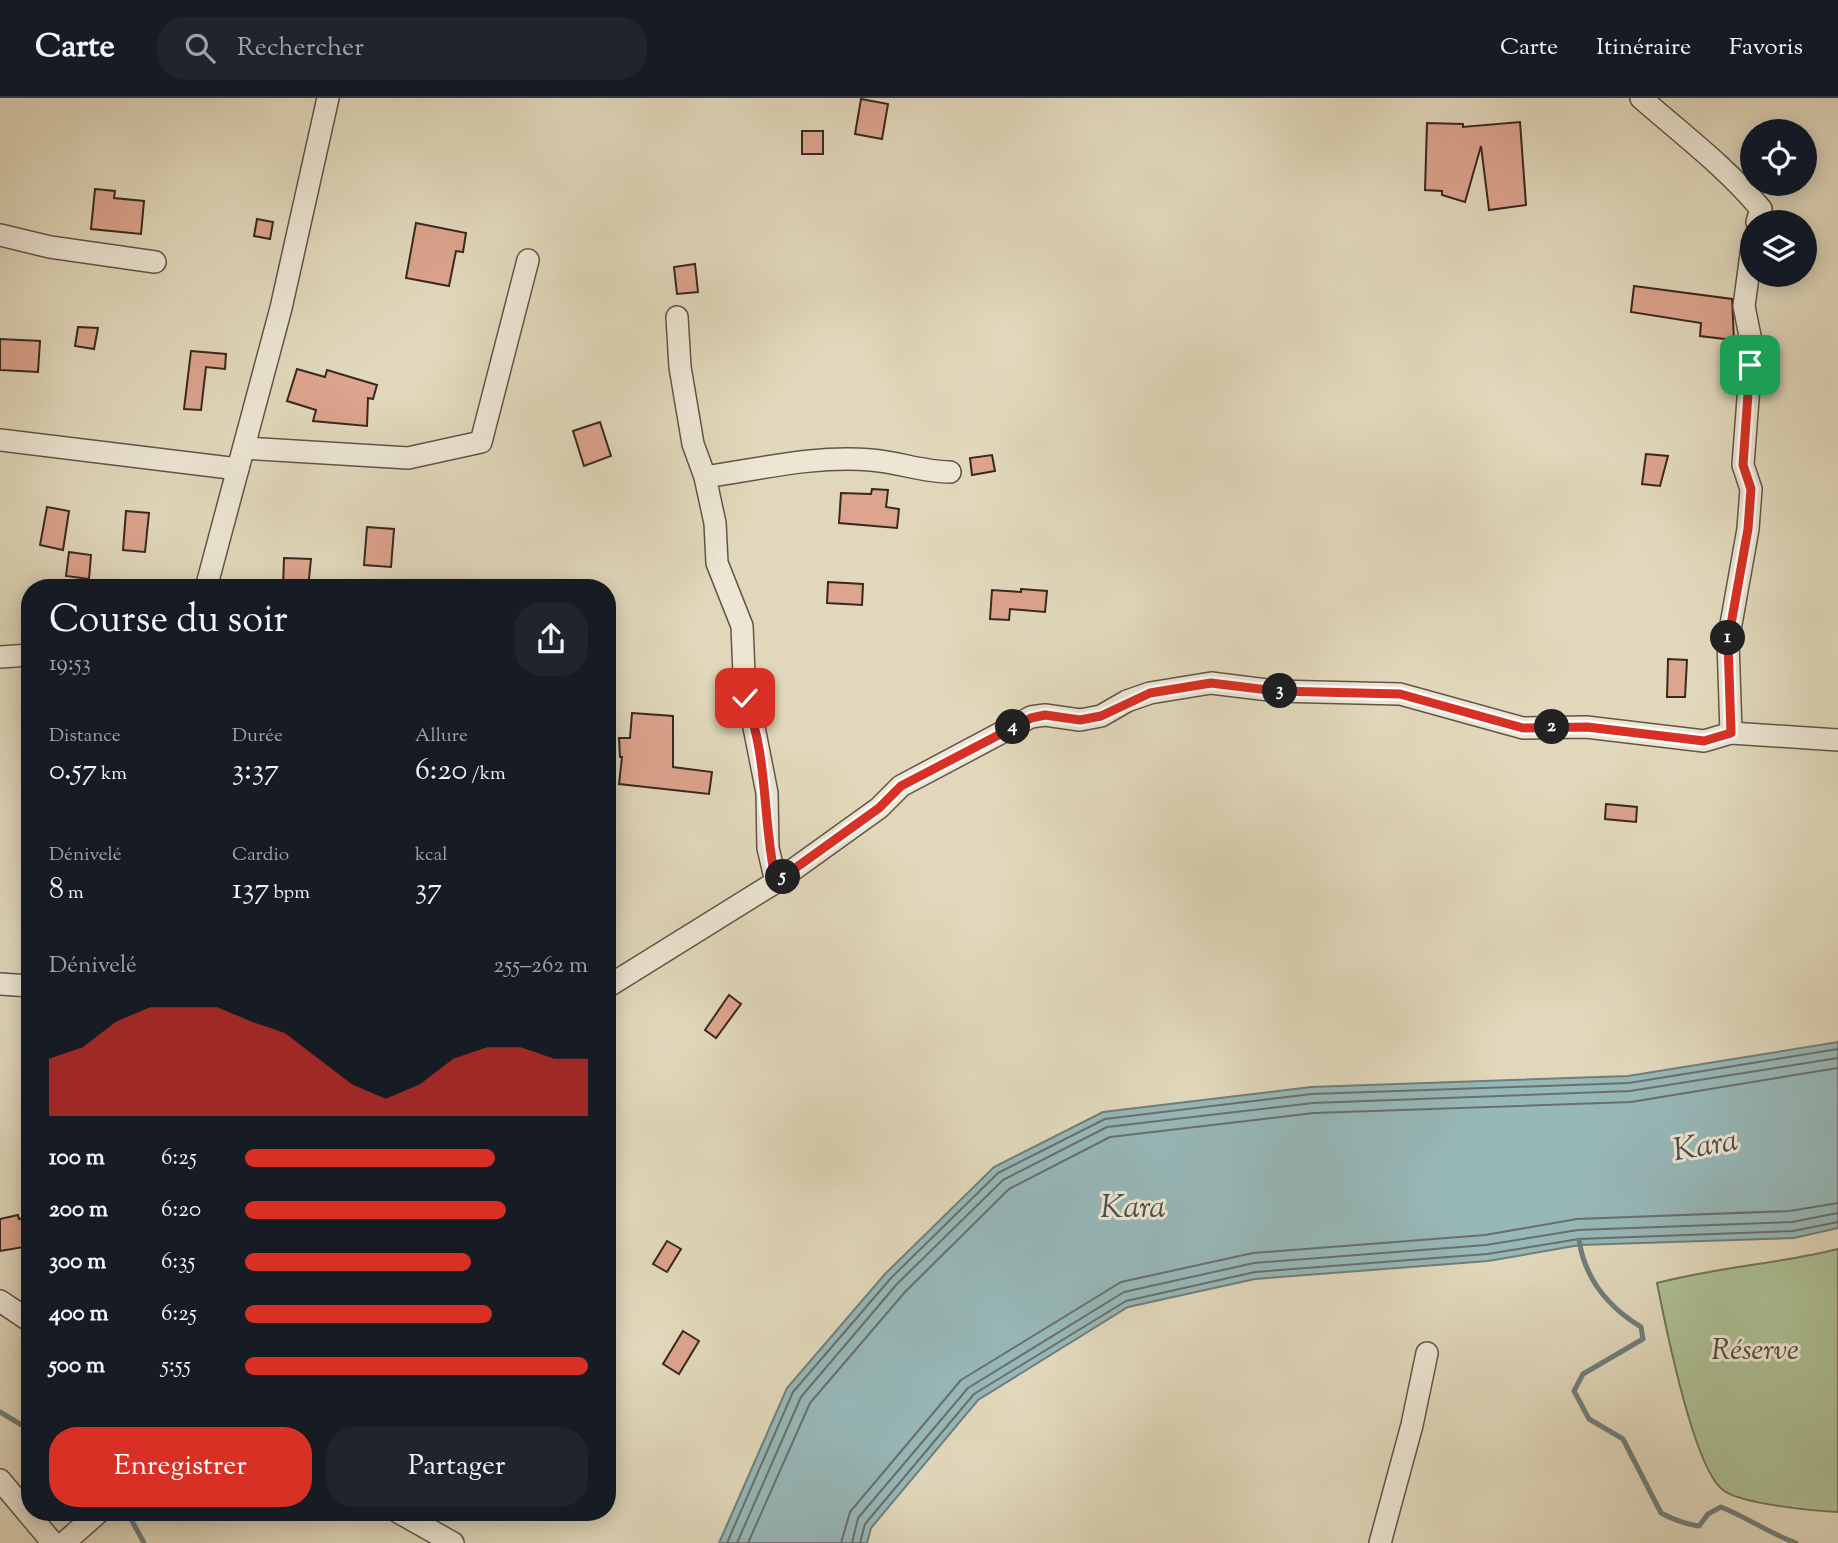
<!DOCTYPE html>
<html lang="fr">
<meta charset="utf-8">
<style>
:root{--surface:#171b24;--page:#20242c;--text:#f1f3f6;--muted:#9ea1a6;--line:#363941;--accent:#d93025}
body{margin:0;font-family:"Sorts Mill Goudy",serif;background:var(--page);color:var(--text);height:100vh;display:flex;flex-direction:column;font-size:26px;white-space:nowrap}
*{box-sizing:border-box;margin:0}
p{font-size:23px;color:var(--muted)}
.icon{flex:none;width:38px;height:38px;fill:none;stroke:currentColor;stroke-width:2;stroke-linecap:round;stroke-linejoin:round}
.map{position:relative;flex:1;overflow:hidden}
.details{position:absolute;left:21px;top:481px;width:595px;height:942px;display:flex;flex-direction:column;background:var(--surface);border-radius:28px;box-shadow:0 4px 18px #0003}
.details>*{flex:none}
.fabs{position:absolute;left:1740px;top:21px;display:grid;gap:14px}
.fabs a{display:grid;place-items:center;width:77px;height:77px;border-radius:50%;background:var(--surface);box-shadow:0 4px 18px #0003;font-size:35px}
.pin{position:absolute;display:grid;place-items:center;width:60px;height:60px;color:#fff;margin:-30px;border-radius:14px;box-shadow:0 4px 10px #0006}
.km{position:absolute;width:35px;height:35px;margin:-18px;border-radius:50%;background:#222;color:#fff;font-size:19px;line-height:35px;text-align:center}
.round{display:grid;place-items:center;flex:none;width:74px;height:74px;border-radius:28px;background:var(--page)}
.headline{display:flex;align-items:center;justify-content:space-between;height:119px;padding:0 28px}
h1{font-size:38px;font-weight:600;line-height:52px}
.metrics{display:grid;grid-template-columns:repeat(3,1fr);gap:10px;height:119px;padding:7px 28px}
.metrics div{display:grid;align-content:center}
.metrics b{font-size:30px;font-weight:600}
.metrics small{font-size:19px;font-weight:400}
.metrics p{font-size:19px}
.chart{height:196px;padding:14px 28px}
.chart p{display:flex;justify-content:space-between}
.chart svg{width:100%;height:126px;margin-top:7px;fill:var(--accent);opacity:.7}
.cta{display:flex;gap:14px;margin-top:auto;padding:14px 28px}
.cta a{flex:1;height:80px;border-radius:28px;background:var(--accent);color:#fff;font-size:28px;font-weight:600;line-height:80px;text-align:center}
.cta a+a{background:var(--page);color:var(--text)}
ul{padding:0 28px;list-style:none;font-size:23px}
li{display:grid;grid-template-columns:112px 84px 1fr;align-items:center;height:52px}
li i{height:18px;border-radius:9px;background:var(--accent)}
header{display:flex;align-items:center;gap:42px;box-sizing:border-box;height:98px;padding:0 35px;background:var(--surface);border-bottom:2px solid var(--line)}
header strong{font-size:33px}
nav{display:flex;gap:38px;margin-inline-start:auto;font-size:24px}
.search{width:490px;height:63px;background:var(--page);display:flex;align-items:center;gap:18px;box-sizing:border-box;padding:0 24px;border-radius:28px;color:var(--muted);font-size:26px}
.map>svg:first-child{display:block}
.green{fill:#adc094;stroke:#73745a;stroke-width:2}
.water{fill:#97b8b9;stroke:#717e7c;stroke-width:2}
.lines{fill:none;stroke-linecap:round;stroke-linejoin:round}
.shore{stroke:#68706c;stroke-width:2}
.stream{stroke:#717e7c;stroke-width:5}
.building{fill:#dda48e;stroke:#392820;stroke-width:2}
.minor-casing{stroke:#635447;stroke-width:24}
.minor{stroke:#ece6d3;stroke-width:21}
.route-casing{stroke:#fff;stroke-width:14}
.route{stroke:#d93025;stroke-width:9}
.labels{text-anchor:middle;stroke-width:6;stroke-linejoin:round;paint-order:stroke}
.park-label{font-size:30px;font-style:italic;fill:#564e3d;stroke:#ece6d3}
.water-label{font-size:32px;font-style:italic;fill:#504c46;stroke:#ece6d3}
</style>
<header>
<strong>Carte</strong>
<div class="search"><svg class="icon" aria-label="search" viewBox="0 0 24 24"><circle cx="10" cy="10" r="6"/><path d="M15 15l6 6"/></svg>Rechercher</div>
<nav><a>Carte</a><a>Itinéraire</a><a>Favoris</a></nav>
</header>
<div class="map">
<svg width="1838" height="1445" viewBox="0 0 1838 1445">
<rect width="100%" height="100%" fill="#e1d8bb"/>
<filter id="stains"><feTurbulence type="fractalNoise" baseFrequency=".00286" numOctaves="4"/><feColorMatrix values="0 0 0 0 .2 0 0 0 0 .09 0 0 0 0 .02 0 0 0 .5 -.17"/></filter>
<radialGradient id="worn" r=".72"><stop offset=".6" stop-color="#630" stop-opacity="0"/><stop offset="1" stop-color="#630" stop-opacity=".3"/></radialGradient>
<path class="green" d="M1838,1151V1414C1815,1413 1740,1406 1723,1392C1693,1370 1665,1225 1657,1185C1717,1169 1778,1166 1838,1151Z"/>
<polygon class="water" points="1838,944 1838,1130 1794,1140 1580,1147 1488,1163 1255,1181 1128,1209 978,1302 871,1430 867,1445 719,1445 787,1290 885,1176 994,1069 1103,1014 1311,989 1628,978"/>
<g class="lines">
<g class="shore">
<polyline points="727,1445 793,1294 891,1180 998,1075 1105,1021 1312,996 1629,985 1838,951"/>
<polyline points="737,1445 801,1299 897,1186 1003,1082 1107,1029 1313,1005 1630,993 1838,960"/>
<polyline points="748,1445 810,1305 905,1194 1009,1091 1110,1039 1314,1015 1631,1004 1838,970"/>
<polyline points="841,1445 850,1414 961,1282 1121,1184 1253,1155 1485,1137 1577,1121 1790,1113 1838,1105"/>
<polyline points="852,1445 858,1420 968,1290 1124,1194 1254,1165 1486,1147 1578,1132 1792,1124 1838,1115"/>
<polyline points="860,1445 865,1426 974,1296 1126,1203 1255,1174 1487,1156 1579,1141 1793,1133 1838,1124"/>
</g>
<g class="stream">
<path d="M1579,1142C1585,1181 1608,1209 1641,1229L1643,1241L1583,1276L1574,1293L1589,1321L1623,1341L1661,1415C1674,1422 1684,1426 1699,1428L1708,1416L1721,1409C1748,1420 1769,1435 1796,1445"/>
<polyline points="0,1314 30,1332"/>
<polyline points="127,1414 144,1445"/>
</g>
</g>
<g class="building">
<polygon points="861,1 888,6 882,41 855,36"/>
<polygon points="1520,24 1526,107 1489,112 1481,48 1465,104 1442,97 1442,93 1425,92 1427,25 1463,26 1463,29"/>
<rect x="802" y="33" width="21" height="23"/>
<polygon points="95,91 115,93 114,100 144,103 141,136 91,131"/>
<polygon points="257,121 273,124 270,141 254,138"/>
<polygon points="416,125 466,135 463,154 456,153 449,188 406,180"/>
<polygon points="695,166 698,194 677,196 674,169"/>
<polygon points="1634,188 1732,201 1734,242 1700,238 1701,225 1631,214"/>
<polygon points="78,229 98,230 94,251 75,248"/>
<polygon points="0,241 40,243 38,274 0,272"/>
<polygon points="191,253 226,256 225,271 206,269 201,312 184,311"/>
<polygon points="297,271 325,279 327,272 377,287 373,301 368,300 367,328 313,323 316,312 287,303"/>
<polygon points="600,324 611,358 584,368 573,333"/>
<polygon points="1646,356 1668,358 1660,388 1642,386"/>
<polygon points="992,357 995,373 972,377 970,360"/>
<polygon points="872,391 888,392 886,409 899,411 897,430 839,425 841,395 871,396"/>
<polygon points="47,409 69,413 63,452 40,447"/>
<polygon points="126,413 149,415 145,454 123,452"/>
<polygon points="367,429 394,431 391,469 364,467"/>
<polygon points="69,454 91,457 89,481 66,478"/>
<polygon points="284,460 311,461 308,490 283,490"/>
<polygon points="828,484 863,486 862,507 827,505"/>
<polygon points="1021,491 1047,493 1045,514 1010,511 1009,522 990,521 992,492 1021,494"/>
<polygon points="1668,561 1687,562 1685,599 1667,599"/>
<polygon points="632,615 673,618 673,669 712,674 709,696 619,686 622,659 620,659 619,640 630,640"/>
<polygon points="1606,706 1637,709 1636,724 1605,721"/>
<polygon points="729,897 741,906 716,940 705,932"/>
<polygon points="18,1117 19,1121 30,1118 30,1148 0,1153 0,1121"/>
<polygon points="667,1143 681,1151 667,1174 653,1166"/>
<polygon points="683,1233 699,1243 679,1276 663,1266"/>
</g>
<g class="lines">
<g class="minor-casing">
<g id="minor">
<path d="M1641,0C1682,36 1726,69 1761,111L1757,124"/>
<polyline points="0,137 50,149 155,164"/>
<polyline points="677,219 680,269 693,346 705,379 715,425 717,465 742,528 745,600 752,619 767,695 768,750 776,784"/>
<polyline points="0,342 238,371"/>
<polyline points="244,350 408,360 481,344 528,162"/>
<path d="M705,379C760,371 816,357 871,362C898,364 923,374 950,374"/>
<polyline points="206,490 281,210 328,0"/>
<polyline points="0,559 30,557"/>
<polyline points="1731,635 1728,543 1748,431 1751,391 1743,367 1752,248 1744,208 1752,149"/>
<polyline points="0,886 30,888"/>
<polyline points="607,889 776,784 879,710 901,688 1031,619 1045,617 1080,622 1101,618 1127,603 1150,595 1211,585 1276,593 1400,596 1523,630 1586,629 1704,643 1731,635 1838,642"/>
<polyline points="0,1203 30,1223"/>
<polyline points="0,1382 53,1445"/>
<polyline points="398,1414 453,1445"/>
<polyline points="64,1445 99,1414"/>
<polyline points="1380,1445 1412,1327 1427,1255"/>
</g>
</g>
<use href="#minor" class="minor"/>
</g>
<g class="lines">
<g class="route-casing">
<path id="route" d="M745,600C769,659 762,723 776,784L879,710L901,688L1031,620L1045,617L1080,622L1101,618L1150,595L1211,585L1276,593L1400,596L1523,630L1587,629L1704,643L1731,635L1728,543L1748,431L1751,391L1743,367L1750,267"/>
</g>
<use href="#route" class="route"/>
</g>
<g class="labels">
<g class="park-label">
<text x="1755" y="1261">Réserve</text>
</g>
<g class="water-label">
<text transform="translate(1705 1046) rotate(-10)" y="11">Kara</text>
<text x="1133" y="1119">Kara</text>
</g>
</g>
<rect width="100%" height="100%" filter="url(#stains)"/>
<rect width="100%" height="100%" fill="url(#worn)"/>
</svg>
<div class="fabs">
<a><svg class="icon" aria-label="locate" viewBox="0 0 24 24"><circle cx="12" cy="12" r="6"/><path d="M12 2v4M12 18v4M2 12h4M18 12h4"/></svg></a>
<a><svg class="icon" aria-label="layers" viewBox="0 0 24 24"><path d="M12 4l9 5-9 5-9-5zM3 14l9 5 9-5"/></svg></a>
</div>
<div class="pin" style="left:1750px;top:267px;background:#1e9e55"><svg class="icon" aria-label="arrive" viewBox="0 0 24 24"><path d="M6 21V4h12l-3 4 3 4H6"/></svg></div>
<div class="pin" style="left:745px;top:600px;background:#d93025"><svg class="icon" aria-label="check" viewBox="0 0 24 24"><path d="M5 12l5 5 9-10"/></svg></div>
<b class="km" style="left:1728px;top:540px">1</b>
<b class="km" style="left:1552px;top:629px">2</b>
<b class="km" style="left:1280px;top:593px">3</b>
<b class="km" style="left:1013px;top:629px">4</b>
<b class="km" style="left:783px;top:779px">5</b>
<section class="details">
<div class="headline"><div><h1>Course du soir</h1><p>19:53</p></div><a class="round"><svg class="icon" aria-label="share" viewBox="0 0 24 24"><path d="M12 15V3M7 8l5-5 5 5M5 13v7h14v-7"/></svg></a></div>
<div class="metrics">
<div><p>Distance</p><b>0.57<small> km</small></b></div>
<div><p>Durée</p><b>3:37</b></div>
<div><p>Allure</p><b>6:20<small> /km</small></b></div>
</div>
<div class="metrics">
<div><p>Dénivelé</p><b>8<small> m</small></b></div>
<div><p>Cardio</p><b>137<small> bpm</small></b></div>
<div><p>kcal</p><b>37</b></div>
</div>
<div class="chart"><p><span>Dénivelé</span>255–262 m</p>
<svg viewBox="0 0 160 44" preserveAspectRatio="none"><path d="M0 44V24L10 20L20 11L30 6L40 6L50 6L60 11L70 15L80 24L90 33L100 38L110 33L120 24L130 20L140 20L150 24L160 24V44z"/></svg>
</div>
<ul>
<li><b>100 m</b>6:25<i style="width:73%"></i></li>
<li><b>200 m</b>6:20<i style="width:76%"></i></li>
<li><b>300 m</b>6:35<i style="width:66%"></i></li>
<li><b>400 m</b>6:25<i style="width:72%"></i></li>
<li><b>500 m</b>5:55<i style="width:100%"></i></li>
</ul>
<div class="cta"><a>Enregistrer</a><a>Partager</a></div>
</section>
</div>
